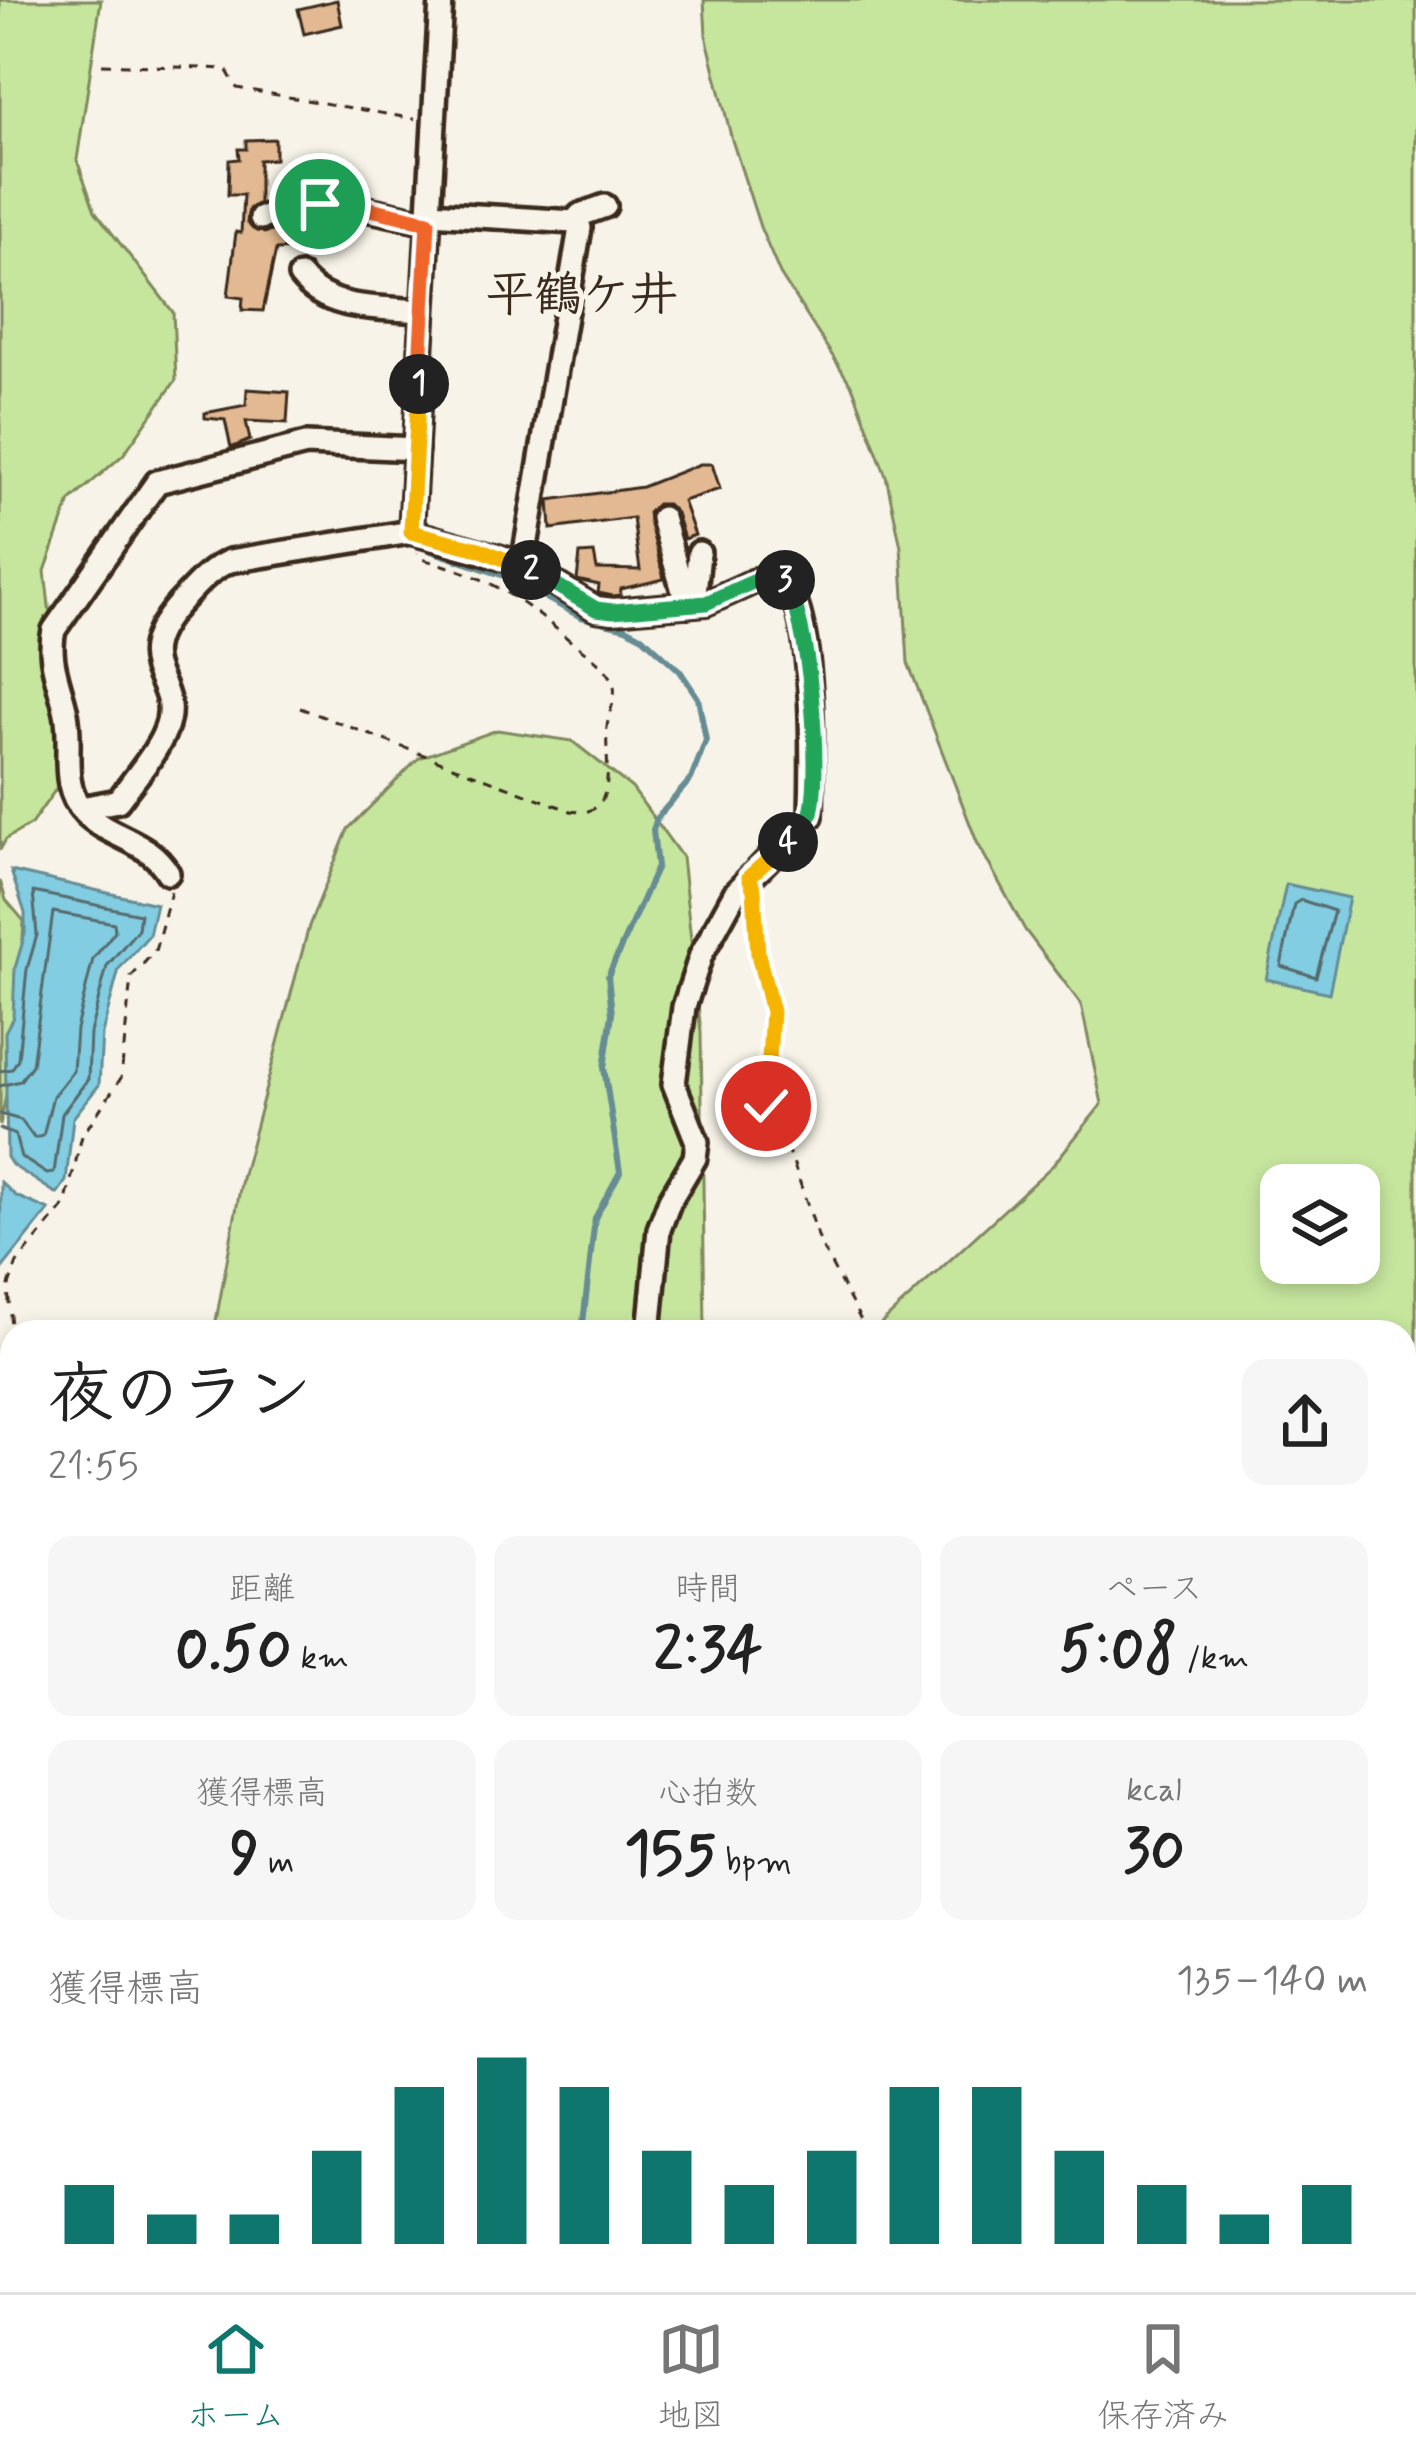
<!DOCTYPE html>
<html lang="ja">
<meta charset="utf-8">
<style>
:root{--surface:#fff;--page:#f6f6f6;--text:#222;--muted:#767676;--line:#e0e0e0;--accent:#0f766e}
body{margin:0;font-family:Mynerve,"Klee One",sans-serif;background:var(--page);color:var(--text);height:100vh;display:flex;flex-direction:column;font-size:45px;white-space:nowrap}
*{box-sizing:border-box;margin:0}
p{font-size:39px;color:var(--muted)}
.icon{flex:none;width:66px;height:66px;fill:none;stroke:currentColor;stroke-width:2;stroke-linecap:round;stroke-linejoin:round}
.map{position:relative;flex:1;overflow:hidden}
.details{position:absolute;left:0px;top:1320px;width:1416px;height:972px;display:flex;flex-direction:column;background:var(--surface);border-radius:36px 36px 0 0;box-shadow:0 6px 18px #0003}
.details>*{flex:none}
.tools{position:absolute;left:1260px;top:1164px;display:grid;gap:24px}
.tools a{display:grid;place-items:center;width:120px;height:120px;border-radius:24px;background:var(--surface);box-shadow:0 6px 18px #0003;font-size:60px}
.pin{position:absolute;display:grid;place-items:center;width:102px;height:102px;color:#fff;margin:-51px;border:6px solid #fff;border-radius:50%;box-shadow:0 3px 12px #0007}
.km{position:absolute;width:60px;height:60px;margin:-30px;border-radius:50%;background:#222;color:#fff;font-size:33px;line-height:60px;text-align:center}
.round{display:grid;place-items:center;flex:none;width:126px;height:126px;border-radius:24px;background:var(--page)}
.overview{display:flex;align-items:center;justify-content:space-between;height:204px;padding:0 48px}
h1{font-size:66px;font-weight:700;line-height:90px}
.stats{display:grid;grid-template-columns:repeat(3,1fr);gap:18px;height:204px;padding:12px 48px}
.stats div{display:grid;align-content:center;border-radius:24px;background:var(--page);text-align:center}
.stats b{font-size:60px;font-weight:700}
.stats small{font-size:33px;font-weight:400}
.stats p{font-size:33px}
.chart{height:336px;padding:24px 48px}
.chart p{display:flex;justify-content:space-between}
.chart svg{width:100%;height:216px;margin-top:12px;stroke:var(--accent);stroke-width:6}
.tabs{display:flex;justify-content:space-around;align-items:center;height:168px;border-top:3px solid var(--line);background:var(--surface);font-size:33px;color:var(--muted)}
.tabs a{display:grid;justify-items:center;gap:6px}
.tabs .on{color:var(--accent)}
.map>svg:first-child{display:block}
.green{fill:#c6e69e;stroke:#80885e;stroke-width:3;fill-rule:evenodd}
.water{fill:#82cde2;stroke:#668c94;stroke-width:3}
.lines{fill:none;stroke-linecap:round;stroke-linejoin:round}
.shore{stroke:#576b6c;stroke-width:3}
.stream{stroke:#668c94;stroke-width:6}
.building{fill:#e2b992;stroke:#3b2a1e;stroke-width:3}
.street-casing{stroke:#3b2a1e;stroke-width:30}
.path{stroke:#3b2a1e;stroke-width:3;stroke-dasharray:9 9;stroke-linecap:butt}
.street{stroke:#f7f3e8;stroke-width:21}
.split-1-casing{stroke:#fff;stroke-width:24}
.split-2-casing{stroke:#fff;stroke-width:24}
.split-3-casing{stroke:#fff;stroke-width:24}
.split-4-casing{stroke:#fff;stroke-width:24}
.split-5-casing{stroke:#fff;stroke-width:24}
.split-1{stroke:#f0652b;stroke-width:15}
.split-2{stroke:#f5b400;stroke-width:15}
.split-3{stroke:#22a559;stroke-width:15}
.split-4{stroke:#22a559;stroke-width:15}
.split-5{stroke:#f5b400;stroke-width:15}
.labels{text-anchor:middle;stroke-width:10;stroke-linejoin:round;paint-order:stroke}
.quarter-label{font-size:48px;font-weight:bold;fill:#3b2a1e;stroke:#f7f3e8}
</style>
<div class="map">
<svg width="1416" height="2292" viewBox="0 0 1416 2292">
<rect width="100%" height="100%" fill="#f7f3e8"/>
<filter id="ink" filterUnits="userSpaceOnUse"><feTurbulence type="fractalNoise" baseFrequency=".00833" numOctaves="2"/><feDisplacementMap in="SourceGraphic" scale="24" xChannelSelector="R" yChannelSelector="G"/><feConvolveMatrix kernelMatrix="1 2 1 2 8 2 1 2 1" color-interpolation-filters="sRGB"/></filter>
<g filter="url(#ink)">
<g class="green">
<polygon points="0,0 101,0 77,160 95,211 173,312 176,380 123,455 70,501 45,571 68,772 31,824 6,839 0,850"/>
<path d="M704,0H1416V2164L1404,2172V1332H872L1053,1165L1102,1104L1081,1004L1025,930L977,842L908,663L901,547L886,476L853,388L780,274L760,227L732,140L706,35ZM1281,1185H1359V1263H1281Z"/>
<polygon points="497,730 572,741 632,788 682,857 701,1032 705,1332 214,1332 242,1178 309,926 348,829 419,758"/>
<polygon points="0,881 6,900 24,921 17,1042 0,1125"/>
<polygon points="0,1391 12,1409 12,2280 1404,2280 1404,2220 1416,2206 1416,2292 0,2292"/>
</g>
<g class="water">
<polygon points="11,871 156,904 149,935 119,969 102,1034 99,1085 73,1118 66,1181 57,1194 12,1165 7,1157 5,1032 13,1017 15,968 25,934 25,913"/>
<polygon points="1286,884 1349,898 1329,993 1266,979"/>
<polygon points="1,1182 16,1196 49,1210 0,1271"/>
</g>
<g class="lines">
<g class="shore">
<polygon points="1301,900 1334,911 1316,977 1281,966 1294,904"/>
<polyline points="0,1071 12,1069 18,1059 27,969 37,935 33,892 140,914 138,929 107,966 90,1033 88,1079 62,1114 54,1173 47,1174 21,1157 15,1135 0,1129"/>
<polyline points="0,1086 20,1081 32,1065 53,912 114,923 115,931 93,959 76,1029 73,1071 53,1096 43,1136 34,1138 21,1120 0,1114"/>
</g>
<polyline class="stream" points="431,551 510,578 581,617 626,628 643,637 680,671 698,698 706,740 691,779 657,818 653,830 657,867 608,976 612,1014 604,1068 620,1172 595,1218 582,1332"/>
</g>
<g class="building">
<polygon points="337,0 342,25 304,34 298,9"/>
<polygon points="275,139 275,159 259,160 259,203 249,209 247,223 264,233 326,219 328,248 276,250 263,311 242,310 243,298 228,296 236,232 241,233 243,195 228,195 229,160 239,159 238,149 246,149 246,140"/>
<polygon points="247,389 289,392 287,423 246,421 250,440 231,448 225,420 205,418 205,413 246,405"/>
<polygon points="700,464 712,464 720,489 683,501 695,535 684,539 676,513 667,504 657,504 648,513 664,579 621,589 620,595 613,596 598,593 599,585 577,580 580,554 594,553 597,569 640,570 633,518 551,529 549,500 642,487"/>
</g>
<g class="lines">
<g class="street-casing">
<g id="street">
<path d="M441,0L411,532L523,564L596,609L613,611L706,603L775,572C818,598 812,767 811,816L735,893L701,955L684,1007L674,1084L697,1142L695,1158L670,1200L659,1229L650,1322"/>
<polyline points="281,191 428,222"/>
<polyline points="429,213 574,222 580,228 523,564"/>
<polyline points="261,218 326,199"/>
<polyline points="574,222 580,215 605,206"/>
<path d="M300,276C328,312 380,307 423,311"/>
<polyline points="662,518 687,605"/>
<polyline points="694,604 699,553"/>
<path d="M81,808L118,801C133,780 156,754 165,731C187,676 114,670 186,596C199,582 212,568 230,561L411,532"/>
<path d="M168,873C148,839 111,839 85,813C58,785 73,748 66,713C60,684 47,660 54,630L157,482L306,444L416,449"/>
</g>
</g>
<g class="path">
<polyline points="102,64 226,69 237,88 415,119"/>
<path d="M300,708L571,811C621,820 604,758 607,727C609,708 622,691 608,673C599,661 585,652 573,643C520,598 490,576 421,559L417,553"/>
<polyline points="755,902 758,954 772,1012 767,1116 792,1159 821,1245 867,1332"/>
<polyline points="12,1340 8,1288 17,1263 65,1205 82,1136 121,1078 131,977 155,951 171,891"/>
<polyline points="0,1376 12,1356"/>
<polyline points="1404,1753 1416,1746"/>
<polyline points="1404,1800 1405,1864 1416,1892"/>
</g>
<use href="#street" class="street"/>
</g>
</g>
<g class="lines" filter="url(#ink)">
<g class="split-1-casing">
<polyline id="split-1" points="320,204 326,199 428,222 419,384"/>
</g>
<g class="split-2-casing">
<polyline id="split-2" points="419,384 411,532 479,549 531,570"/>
</g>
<g class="split-3-casing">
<polyline id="split-3" points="531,570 596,609 613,611 706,603 775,572 785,580"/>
</g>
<g class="split-4-casing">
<path id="split-4" d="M785,580C809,620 822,766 811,813C808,824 797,835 788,842"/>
</g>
<g class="split-5-casing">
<polyline id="split-5" points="766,1106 772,1012 758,954 754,890 749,877 788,842"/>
</g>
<use href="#split-1" class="split-1"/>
<use href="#split-2" class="split-2"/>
<use href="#split-3" class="split-3"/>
<use href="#split-4" class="split-4"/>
<use href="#split-5" class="split-5"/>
</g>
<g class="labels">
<g class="quarter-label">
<text x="582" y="310">平鶴ケ井</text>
</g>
</g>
</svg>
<div class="tools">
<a><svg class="icon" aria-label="layers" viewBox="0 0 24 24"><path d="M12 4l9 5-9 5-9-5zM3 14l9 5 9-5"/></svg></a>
</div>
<div class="pin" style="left:320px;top:204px;background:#1e9e55"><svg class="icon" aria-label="arrive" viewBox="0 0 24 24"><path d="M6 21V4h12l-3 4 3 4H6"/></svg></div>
<div class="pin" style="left:766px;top:1106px;background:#d93025"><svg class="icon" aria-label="check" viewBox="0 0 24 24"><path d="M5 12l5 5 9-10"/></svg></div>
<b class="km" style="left:419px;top:384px">1</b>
<b class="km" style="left:531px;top:570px">2</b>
<b class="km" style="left:785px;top:580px">3</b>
<b class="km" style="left:788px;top:842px">4</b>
<section class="details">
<div class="overview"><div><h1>夜のラン</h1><p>21:55</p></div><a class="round"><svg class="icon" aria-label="share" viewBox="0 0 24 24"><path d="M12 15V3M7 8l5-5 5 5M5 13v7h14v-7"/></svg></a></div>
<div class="stats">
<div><p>距離</p><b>0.50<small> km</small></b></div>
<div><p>時間</p><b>2:34</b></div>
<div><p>ペース</p><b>5:08<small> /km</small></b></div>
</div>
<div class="stats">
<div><p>獲得標高</p><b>9<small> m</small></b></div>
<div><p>心拍数</p><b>155<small> bpm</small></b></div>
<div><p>kcal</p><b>30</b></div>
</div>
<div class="chart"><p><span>獲得標高</span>135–140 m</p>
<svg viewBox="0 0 160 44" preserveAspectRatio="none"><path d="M5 44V32M15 44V38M25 44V38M35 44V25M45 44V12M55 44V6M65 44V12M75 44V25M85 44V32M95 44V25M105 44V12M115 44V12M125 44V25M135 44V32M145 44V38M155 44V32"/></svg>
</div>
</section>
</div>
<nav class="tabs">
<a class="on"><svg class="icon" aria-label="home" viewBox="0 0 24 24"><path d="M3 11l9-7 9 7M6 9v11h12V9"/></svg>ホーム</a>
<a><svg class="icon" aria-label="map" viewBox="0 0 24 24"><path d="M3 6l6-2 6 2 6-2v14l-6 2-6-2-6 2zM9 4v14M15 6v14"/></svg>地図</a>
<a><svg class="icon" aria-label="saved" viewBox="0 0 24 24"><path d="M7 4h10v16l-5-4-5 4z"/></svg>保存済み</a>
</nav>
